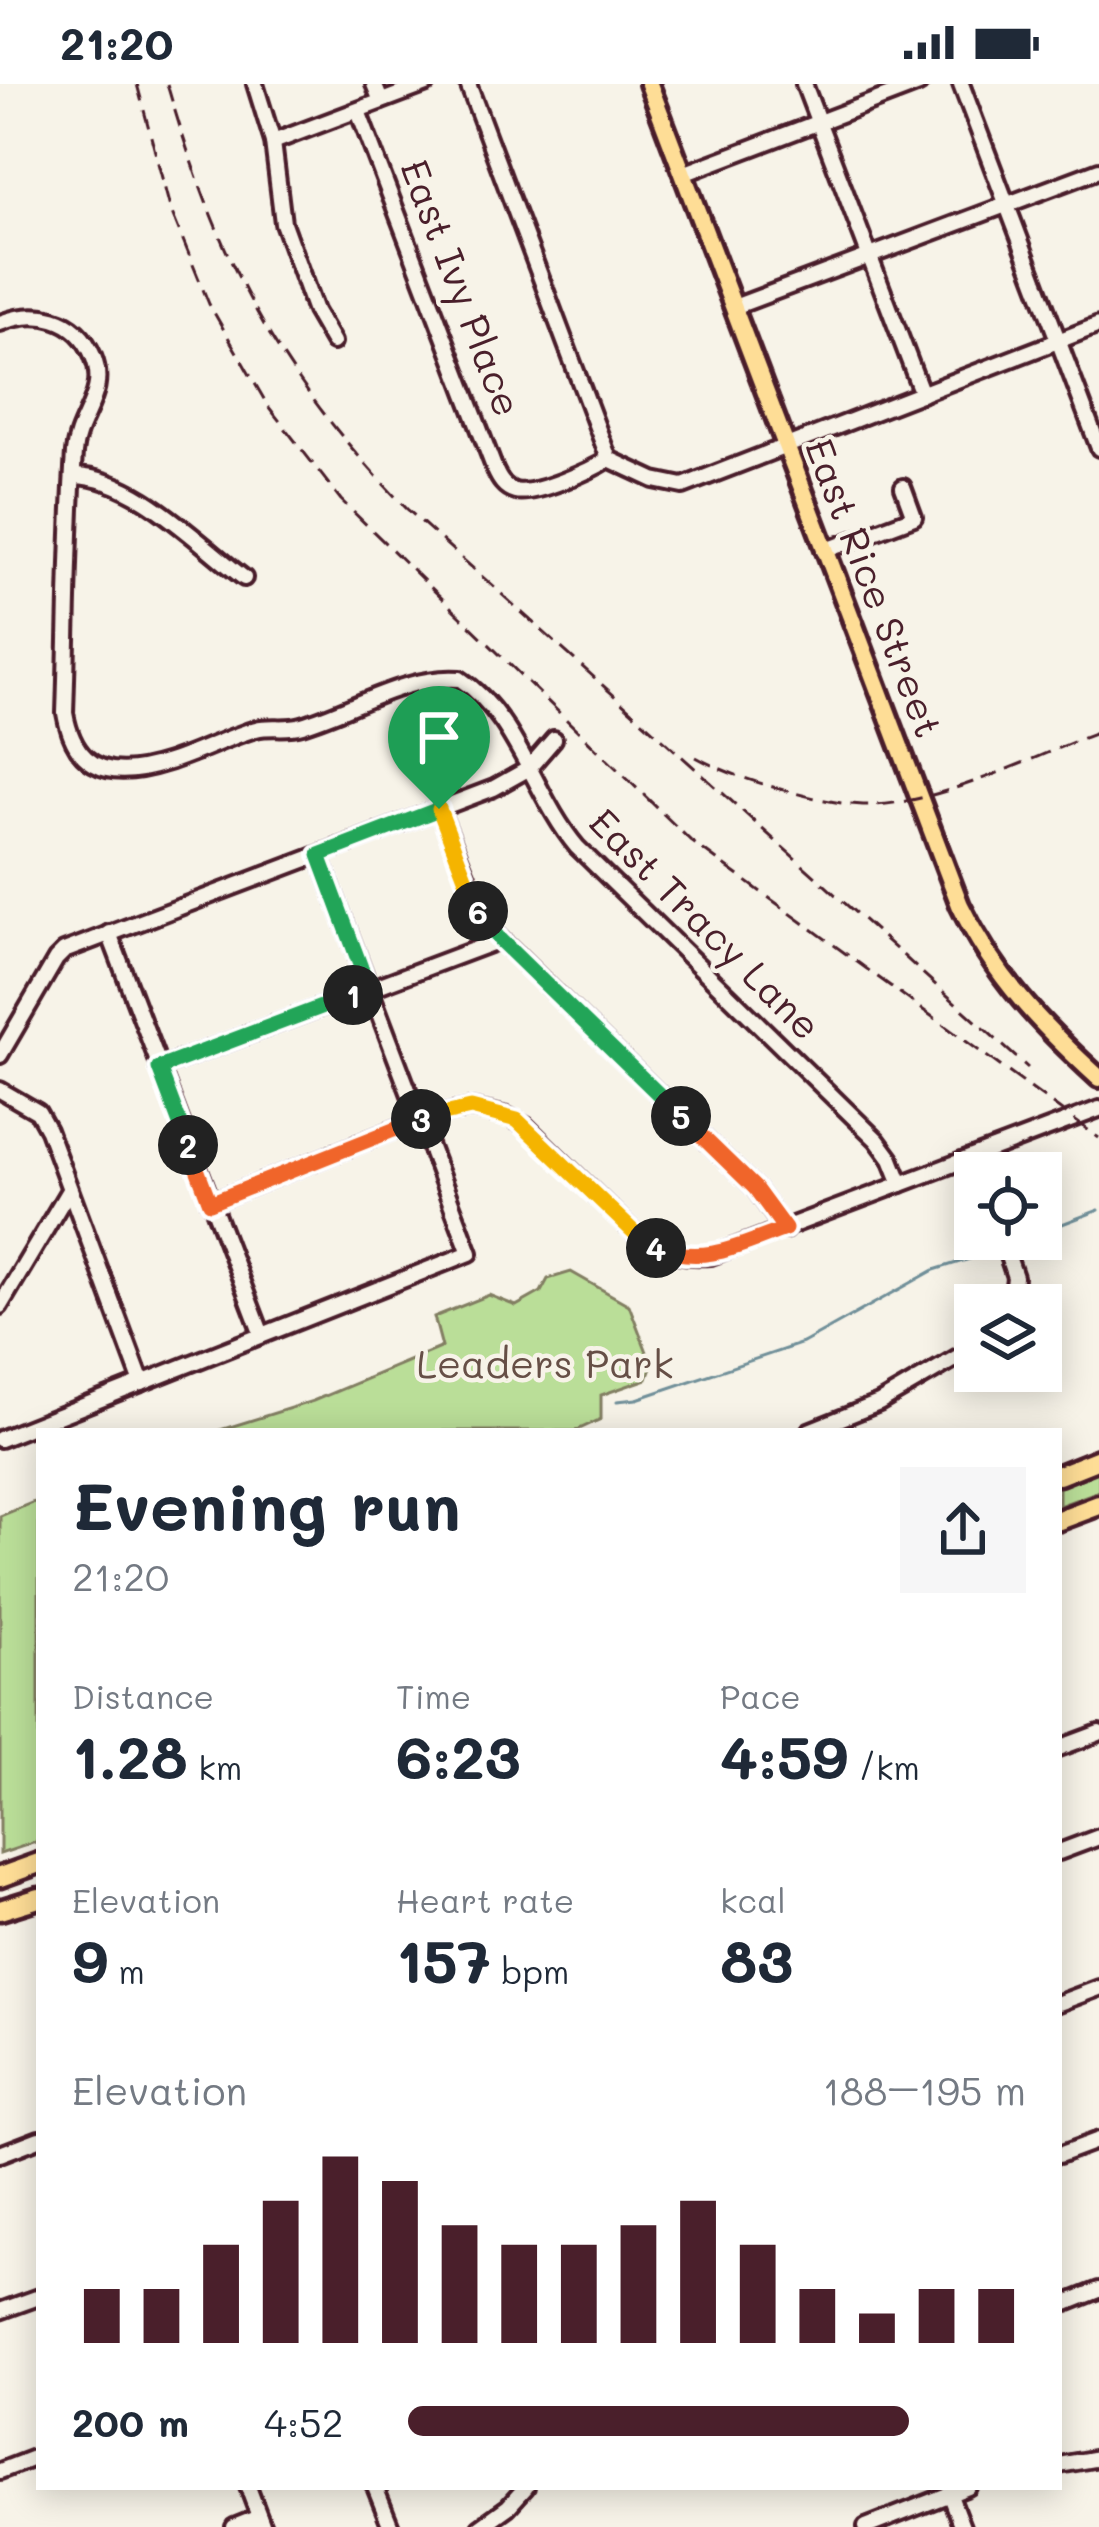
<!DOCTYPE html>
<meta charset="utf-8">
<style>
:root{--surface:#fff;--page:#f6f6f7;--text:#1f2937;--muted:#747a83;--accent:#4a1f2b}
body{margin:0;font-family:Mali,sans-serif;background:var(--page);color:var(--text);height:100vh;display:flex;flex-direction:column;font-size:45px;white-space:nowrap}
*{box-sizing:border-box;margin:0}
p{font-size:39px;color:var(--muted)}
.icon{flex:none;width:66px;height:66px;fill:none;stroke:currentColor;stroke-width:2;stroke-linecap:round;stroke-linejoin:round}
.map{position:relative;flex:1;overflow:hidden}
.side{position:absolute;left:36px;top:1344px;width:1026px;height:1062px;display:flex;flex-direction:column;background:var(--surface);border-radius:0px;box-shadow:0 6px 30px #0003}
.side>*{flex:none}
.tools{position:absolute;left:954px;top:1068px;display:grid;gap:24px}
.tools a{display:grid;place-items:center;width:108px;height:108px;border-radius:0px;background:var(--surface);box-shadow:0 6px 30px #0003;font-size:60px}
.pin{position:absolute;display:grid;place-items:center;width:102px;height:102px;color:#fff;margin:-123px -51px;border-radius:50% 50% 50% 0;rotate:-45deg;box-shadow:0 0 12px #0007}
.pin .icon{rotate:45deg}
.km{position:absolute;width:60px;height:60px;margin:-30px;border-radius:50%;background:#222;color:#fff;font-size:33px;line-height:60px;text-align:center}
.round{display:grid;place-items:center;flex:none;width:126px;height:126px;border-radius:0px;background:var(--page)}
.summary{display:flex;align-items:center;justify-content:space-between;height:204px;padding:0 36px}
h1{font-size:66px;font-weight:700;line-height:90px}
.stats{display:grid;grid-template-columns:repeat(3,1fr);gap:18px;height:204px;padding:12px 36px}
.stats div{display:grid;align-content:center}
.stats b{font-size:60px;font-weight:700}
.stats small{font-size:33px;font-weight:400}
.stats p{font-size:33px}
.chart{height:336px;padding:24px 36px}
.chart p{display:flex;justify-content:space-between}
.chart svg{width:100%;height:216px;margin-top:12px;stroke:var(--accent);stroke-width:6}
ul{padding:0 36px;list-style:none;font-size:39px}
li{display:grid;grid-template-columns:192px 144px 1fr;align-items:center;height:90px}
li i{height:30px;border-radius:15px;background:var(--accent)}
.status{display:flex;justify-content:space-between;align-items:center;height:84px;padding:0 60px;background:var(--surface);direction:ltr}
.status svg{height:33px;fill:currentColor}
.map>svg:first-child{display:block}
.green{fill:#bade98;stroke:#827e62;stroke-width:3}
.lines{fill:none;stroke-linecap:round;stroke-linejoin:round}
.stream{stroke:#708f99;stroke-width:3}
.minor-casing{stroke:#4a1f2b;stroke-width:22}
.major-casing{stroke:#4a1f2b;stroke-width:26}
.highway-casing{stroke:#4a1f2b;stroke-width:27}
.minor{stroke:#f7f3e8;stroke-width:14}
.major{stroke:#fedd96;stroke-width:16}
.highway{stroke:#fedd96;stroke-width:18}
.rail{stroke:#4a1f2b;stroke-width:3;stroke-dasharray:18 9;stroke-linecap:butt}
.split-1-casing{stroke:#fff;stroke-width:24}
.split-2-casing{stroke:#fff;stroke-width:24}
.split-3-casing{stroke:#fff;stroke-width:24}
.split-4-casing{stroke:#fff;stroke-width:24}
.split-5-casing{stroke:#fff;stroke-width:24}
.split-6-casing{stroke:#fff;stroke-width:24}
.split-7-casing{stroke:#fff;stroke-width:24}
.split-1{stroke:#22a559;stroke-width:15}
.split-2{stroke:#22a559;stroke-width:15}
.split-3{stroke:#f0652b;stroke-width:15}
.split-4{stroke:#f5b400;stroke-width:15}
.split-5{stroke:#f0652b;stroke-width:15}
.split-6{stroke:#22a559;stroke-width:15}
.split-7{stroke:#f5b400;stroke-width:15}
.labels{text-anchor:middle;stroke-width:9;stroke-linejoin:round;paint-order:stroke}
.street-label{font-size:39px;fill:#4a1f2b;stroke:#f7f3e8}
.park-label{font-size:39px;fill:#664f46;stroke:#f7f3e8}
</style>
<div class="status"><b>21:20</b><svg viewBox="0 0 49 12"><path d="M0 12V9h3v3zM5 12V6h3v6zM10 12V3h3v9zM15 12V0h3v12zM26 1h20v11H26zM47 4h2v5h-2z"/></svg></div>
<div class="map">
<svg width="1099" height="2443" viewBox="0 0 1099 2443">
<rect width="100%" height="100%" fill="#f7f3e8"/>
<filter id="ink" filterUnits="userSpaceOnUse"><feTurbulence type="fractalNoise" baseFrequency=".00833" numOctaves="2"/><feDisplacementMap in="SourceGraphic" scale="24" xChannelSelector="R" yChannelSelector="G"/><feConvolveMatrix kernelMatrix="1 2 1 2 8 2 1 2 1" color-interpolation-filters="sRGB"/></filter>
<g filter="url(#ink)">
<g class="green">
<polygon points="571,1188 629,1221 652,1281 647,1295 601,1311 601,1335 575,1347 217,1347 313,1317 442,1263 434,1233 489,1211 516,1222 541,1208 548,1195"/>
<polygon points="1099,1385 1099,1407 1059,1422 1059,1401"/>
<polygon points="39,1416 39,1757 0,1770 0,1432"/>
</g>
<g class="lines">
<g class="stream">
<polyline points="1041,1148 1099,1126"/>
<polyline points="1020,1157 1025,1155"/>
<polyline points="617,1317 637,1315 803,1259 934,1186 992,1168"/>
</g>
<g class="minor-casing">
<g id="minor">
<polyline points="255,0 273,58 283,139 315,227 333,258"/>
<polyline points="374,0 381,17"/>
<polyline points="468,0 609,375"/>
<polyline points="804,0 922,310"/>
<polyline points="961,0 1099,364"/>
<path d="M358,27L495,386C499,395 504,404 515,407C535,412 592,386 609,375L654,396L683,402L1099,241"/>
<polyline points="273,58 427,0"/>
<polyline points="683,90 919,0"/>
<polyline points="734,223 1099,86"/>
<path d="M0,239C37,225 76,232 93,272C109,310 77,333 74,369C68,455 68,543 65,629C84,739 197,661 256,645C271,641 286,646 302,641C353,626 405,591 460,595C517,632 534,712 577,763L877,1056L891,1075L901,1100"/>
<path d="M74,392C136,393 196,458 244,494"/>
<polyline points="824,467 914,433 903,403"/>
<polyline points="439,725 488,843 755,1104 785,1146"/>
<polyline points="109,849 262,1251"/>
<polyline points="0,971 56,875 64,867 494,704 528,685 554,655"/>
<polyline points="159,984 500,856"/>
<polyline points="0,1006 38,1028 48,1046 142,1299"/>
<path d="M210,1119L420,1035L471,1024L507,1032L526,1042L639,1153C662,1168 683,1174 711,1172L1099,1025"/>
<polyline points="1002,1155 1015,1193 1012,1221"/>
<polyline points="0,1222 69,1106"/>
<polyline points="809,1347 879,1319 975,1263"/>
<polyline points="0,1355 470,1169 319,771"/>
<polyline points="1059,1664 1099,1649"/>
<polyline points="1059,1768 1099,1753"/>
<polyline points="1059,1919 1099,1904"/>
<polyline points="0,2070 39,2055"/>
<polyline points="1059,2071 1099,2056"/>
<polyline points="1059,2222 1099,2206"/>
<polyline points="0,2227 39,2213"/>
<polyline points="1059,2381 1099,2374"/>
<polyline points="0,2387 39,2372"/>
<polyline points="248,2403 263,2443"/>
<polyline points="375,2403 391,2443"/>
<polyline points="949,2409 962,2443"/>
<polyline points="234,2443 259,2433"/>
<polyline points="480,2443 508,2423 526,2403"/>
<polyline points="866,2443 968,2403"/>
</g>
</g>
<g class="major-casing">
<path id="major" d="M649,0L960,821C994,892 1041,941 1099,994"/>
</g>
<g class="highway-casing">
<g id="highway">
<polyline points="1059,1391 1099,1375"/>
<polyline points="1059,1436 1099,1421"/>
<polyline points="0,1793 39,1779"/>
<polyline points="0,1826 39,1814"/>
</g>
</g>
<use href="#minor" class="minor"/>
<use href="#major" class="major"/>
<use href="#highway" class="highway"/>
<g class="rail">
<polyline points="137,0 170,124 209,220 268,322 341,416 691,757 1099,1054"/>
<path d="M167,0C219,180 276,289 407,425L1028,984"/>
<path d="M696,673C725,689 758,699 791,708C814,714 839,720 863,721C934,723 1032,673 1099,648"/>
</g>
</g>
</g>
<g class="lines" filter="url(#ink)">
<g class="split-1-casing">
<polyline id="split-1" points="353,911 369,905 319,771 439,725"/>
</g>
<g class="split-2-casing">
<polyline id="split-2" points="188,1061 159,984 353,911"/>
</g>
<g class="split-3-casing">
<polyline id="split-3" points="188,1061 210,1119 421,1035"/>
</g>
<g class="split-4-casing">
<polyline id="split-4" points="421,1035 471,1024 517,1036 639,1153 656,1164"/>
</g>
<g class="split-5-casing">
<path id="split-5" d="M656,1164C707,1181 738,1162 785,1145L755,1104L681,1032"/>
</g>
<g class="split-6-casing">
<polyline id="split-6" points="478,827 500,856 681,1032"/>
</g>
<g class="split-7-casing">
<polyline id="split-7" points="439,725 478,827"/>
</g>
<use href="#split-1" class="split-1"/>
<use href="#split-2" class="split-2"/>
<use href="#split-3" class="split-3"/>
<use href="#split-4" class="split-4"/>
<use href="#split-5" class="split-5"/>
<use href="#split-6" class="split-6"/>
<use href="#split-7" class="split-7"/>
</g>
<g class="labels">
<g class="street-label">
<text transform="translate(461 204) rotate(69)" y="14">East Ivy Place</text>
<text transform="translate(874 504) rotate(69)" y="14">East Rice Street</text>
<text transform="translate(705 840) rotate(45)" y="14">East Tracy Lane</text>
</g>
<g class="park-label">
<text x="545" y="1294">Leaders Park</text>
</g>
</g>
</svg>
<div class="tools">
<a><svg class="icon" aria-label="locate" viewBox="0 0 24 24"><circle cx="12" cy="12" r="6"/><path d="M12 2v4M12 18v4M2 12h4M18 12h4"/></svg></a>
<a><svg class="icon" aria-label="layers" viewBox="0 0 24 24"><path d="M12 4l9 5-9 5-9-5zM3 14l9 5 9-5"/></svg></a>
</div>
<div class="pin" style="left:439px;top:725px;background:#1e9e55"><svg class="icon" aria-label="arrive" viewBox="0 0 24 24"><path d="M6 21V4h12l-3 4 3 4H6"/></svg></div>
<b class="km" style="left:353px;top:911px">1</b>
<b class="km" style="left:188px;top:1061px">2</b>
<b class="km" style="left:421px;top:1035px">3</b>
<b class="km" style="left:656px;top:1164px">4</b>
<b class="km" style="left:681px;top:1032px">5</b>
<b class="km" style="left:478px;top:827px">6</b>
<section class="side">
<div class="summary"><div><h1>Evening run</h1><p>21:20</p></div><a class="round"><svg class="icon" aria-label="share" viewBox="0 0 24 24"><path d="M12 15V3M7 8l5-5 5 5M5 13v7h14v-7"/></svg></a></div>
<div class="stats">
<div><p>Distance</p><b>1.28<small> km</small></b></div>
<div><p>Time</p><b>6:23</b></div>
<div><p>Pace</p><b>4:59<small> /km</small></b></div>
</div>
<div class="stats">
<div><p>Elevation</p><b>9<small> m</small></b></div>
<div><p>Heart rate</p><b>157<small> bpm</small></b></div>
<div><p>kcal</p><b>83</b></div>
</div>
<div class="chart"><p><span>Elevation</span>188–195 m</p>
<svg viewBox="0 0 160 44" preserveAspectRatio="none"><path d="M5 44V33M15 44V33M25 44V24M35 44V15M45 44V6M55 44V11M65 44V20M75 44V24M85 44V24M95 44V20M105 44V15M115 44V24M125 44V33M135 44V38M145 44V33M155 44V33"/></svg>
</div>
<ul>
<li><b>200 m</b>4:52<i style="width:81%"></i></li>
</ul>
</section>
</div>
